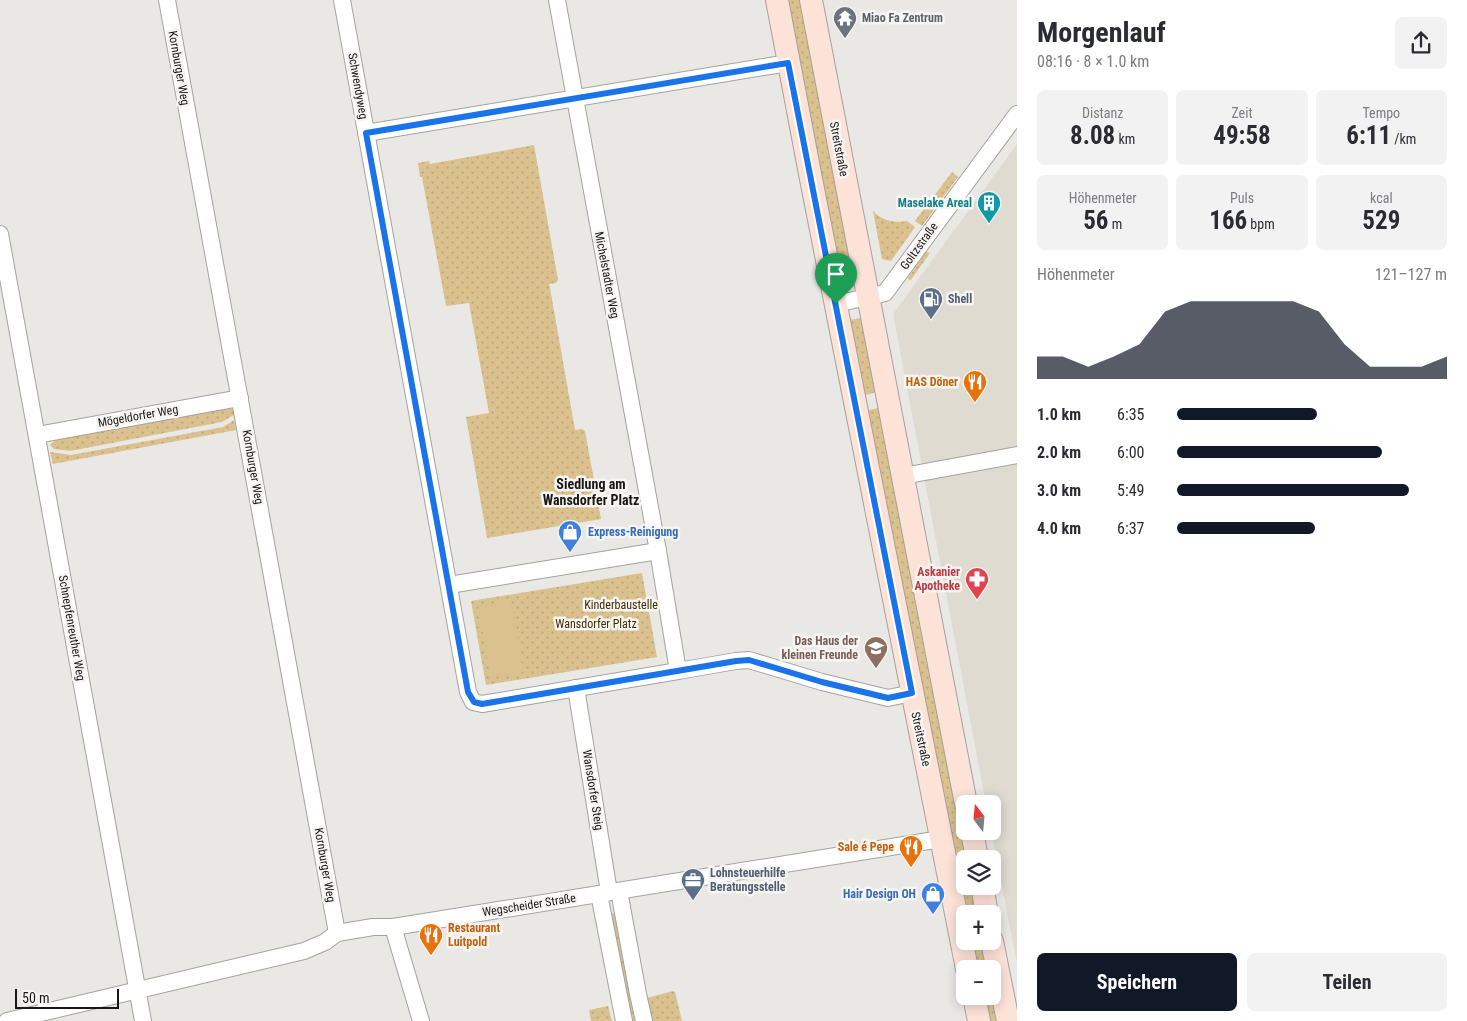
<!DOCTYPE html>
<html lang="de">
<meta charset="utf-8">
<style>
:root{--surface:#fff;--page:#f2f2f3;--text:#2b2b33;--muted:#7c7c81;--accent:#111827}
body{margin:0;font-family:"Roboto Condensed",sans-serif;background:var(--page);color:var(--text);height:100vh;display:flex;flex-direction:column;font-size:19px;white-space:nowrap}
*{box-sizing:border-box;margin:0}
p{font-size:16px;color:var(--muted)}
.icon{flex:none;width:28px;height:28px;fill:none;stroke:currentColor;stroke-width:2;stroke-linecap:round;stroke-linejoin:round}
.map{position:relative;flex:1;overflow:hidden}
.details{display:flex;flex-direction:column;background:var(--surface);width:450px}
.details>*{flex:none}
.needle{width:32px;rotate:344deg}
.buttons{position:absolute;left:956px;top:795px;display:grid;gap:10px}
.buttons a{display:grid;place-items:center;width:45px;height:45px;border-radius:8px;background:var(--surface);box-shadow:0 2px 12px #0003;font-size:25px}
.scale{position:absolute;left:15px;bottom:12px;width:104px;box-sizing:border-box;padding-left:5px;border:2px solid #181716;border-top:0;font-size:14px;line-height:18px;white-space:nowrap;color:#181716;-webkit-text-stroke:4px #f7f5f2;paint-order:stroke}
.pin{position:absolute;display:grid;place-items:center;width:42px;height:42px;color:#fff;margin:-51px -21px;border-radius:50% 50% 50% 0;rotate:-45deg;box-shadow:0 0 5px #0007}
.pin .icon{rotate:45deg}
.round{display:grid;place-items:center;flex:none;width:52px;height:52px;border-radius:8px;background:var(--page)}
.overview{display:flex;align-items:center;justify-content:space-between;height:85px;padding:0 20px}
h1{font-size:28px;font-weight:700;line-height:38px}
.metrics{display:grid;grid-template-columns:repeat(3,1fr);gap:8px;height:85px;padding:5px 20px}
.metrics div{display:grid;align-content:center;border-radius:8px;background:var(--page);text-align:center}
.metrics b{font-size:25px;font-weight:700}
.metrics small{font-size:14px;font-weight:400}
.metrics p{font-size:14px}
.chart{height:140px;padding:10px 20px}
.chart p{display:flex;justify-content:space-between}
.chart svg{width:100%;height:90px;margin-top:5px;fill:var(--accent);opacity:.7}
.primary-button{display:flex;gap:10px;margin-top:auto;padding:10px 20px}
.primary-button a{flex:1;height:58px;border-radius:8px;background:var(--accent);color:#fff;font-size:20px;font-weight:700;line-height:58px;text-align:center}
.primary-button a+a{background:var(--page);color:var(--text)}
ul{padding:0 20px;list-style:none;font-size:16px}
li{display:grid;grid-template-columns:80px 60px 1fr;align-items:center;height:38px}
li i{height:12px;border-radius:6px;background:var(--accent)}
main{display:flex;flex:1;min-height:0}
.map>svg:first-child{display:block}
.built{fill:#e0dbd1}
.grass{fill:url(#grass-dots)}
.garden{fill:#dac18e}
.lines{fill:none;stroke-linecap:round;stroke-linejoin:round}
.minor-casing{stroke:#a4a29f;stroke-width:18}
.secondary-casing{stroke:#a4a29f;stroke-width:24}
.minor{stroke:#fff;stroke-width:16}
.secondary{stroke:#fde2d8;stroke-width:22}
.route-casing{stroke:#fff;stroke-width:10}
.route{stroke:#1a73e8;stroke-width:6}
.labels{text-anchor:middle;stroke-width:5;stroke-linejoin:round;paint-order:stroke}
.worship-label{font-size:12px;font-weight:bold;fill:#5b616d;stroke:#f7f5f2;text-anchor:start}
.street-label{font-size:12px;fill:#181716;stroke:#f7f5f2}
.culture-label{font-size:12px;font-weight:bold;fill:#0d838f;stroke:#f7f5f2;text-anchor:end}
.service-label{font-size:12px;font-weight:bold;fill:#4e5e75;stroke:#f7f5f2;text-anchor:start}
.food-label{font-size:12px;font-weight:bold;fill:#c56008;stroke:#f7f5f2;text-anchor:end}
.shop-label{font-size:12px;font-weight:bold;fill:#366cbe;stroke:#f7f5f2;text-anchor:start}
.health-label{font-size:12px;font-weight:bold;fill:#be3a42;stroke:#f7f5f2;text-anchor:end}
.park-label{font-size:12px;fill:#3d2c00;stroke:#f7f5f2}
.education-label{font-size:12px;font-weight:bold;fill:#785e54;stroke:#f7f5f2;text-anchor:end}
.neighbourhood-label{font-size:14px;font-weight:bold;fill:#181716;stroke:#f7f5f2}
</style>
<main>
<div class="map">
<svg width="1017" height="1021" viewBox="0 0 1017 1021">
<defs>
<pattern id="grass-dots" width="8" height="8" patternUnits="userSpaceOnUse" patternTransform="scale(1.25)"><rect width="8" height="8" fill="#dac18e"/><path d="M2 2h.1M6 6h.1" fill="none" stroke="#baa57a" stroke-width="1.8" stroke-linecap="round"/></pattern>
</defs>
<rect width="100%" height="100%" fill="#eae8e5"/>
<polygon class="built" points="1017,144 1017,963 991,831 992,804 986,804 893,314"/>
<g class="grass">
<polygon points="786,0 801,0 853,264 837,267"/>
<polygon points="534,145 558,280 556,283 549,284 550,288 575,430 582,429 585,431 601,519 487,538 466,417 489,413 469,303 446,306 422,177 420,177 418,163 429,161 430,164"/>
<polygon points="952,172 958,177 922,226 915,221"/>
<path d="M873,211C883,221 893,223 907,221L915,227L891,261L882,259Z"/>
<polygon points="926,252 930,253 910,281 908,278"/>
<polygon points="861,318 876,392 866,395 864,395 849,320"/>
<polygon points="226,405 237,413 222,422 70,451 54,449 50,445 57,439"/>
<polygon points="878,408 917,595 968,859 965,859 965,886 974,886 979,914 965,914 866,413 869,410"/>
<polygon points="234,420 236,430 53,464 50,452 71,455 223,427"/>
<polygon points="642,573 657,657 486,685 471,601"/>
<polygon points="618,913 639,1021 628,1021 610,914"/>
<polygon points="967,941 984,941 990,969 974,969"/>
<polygon points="673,991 675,992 682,1021 652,1021 647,998"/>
<polygon points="984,996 992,996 1000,1021 989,1021"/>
<polygon points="608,1006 612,1021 591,1021 589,1010"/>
</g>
<polygon class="garden" points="511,600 524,672 491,678 478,606"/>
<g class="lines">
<g class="minor-casing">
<g id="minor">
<polyline points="167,0 337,933"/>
<polyline points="342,0 468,692 473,702 482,704 678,671 658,551 557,0"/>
<polyline points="366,133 788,63"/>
<polyline points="0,234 143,1021"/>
<polyline points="836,304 885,293 1017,114"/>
<polyline points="37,435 240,398"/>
<polyline points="903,476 1017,455"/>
<polyline points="449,585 658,551"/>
<polyline points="678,671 736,661 749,660 822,682 888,698 912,693"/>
<polyline points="576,688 609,892"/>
<polyline points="619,891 638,994 644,1021"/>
<polyline points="599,894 624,1021"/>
<polyline points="393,927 421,1021"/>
<polyline points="7,1021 304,951 325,942 337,933 373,927 393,927 941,839"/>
</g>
</g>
<g class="secondary-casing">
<g id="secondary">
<polyline points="777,0 811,179 967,969"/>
<polyline points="811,0 966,804"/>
<polyline points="972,831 977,859"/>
<polyline points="982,886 987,914"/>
<polyline points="992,941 1008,1021"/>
<polyline points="974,996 979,1021"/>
</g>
</g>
<use href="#minor" class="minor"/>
<use href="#secondary" class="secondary"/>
</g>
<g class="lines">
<g class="route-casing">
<polygon id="route" points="788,63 912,693 888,698 822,682 749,660 736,661 482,704 474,702 468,692 366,133"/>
</g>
<use href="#route" class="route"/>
</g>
<defs>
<g id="temple-pin" transform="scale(1.25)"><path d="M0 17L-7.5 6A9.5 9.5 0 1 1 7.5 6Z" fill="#6b7280" stroke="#f7f5f2"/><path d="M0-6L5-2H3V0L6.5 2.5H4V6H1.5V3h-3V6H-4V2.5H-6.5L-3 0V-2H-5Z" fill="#fff"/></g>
<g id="building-pin" transform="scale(1.25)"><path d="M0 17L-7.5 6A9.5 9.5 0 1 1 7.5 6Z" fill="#0f9aa8" stroke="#f7f5f2"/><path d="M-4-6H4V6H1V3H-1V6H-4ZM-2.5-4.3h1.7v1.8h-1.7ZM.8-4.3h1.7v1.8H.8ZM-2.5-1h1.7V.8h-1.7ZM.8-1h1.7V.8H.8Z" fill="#fff"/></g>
<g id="fuel-pin" transform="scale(1.25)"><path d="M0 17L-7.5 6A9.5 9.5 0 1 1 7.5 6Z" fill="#5c6f8a" stroke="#f7f5f2"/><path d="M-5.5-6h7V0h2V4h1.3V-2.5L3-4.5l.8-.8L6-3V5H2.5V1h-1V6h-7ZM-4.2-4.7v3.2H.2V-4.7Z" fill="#fff"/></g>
<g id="restaurant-pin" transform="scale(1.25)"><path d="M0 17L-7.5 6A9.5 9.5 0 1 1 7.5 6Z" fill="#e8710a" stroke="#f7f5f2"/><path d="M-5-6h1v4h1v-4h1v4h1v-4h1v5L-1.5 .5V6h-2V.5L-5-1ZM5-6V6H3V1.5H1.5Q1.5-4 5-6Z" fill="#fff"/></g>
<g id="shop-pin" transform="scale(1.25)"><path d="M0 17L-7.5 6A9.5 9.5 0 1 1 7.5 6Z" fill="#3f7fe0" stroke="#f7f5f2"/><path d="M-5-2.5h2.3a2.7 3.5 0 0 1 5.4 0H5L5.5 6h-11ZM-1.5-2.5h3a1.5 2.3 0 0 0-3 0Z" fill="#fff"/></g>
<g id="pharmacy-pin" transform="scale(1.25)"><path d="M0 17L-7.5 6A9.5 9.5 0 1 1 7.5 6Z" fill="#e0444e" stroke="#f7f5f2"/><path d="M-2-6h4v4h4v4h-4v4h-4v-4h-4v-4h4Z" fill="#fff"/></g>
<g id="school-pin" transform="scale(1.25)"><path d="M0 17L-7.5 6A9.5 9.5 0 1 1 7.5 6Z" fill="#8d6e63" stroke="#f7f5f2"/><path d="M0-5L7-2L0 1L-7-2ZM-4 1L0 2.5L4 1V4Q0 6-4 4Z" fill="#fff"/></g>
<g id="office-pin" transform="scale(1.25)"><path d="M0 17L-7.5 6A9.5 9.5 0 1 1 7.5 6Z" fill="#5c6f8a" stroke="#f7f5f2"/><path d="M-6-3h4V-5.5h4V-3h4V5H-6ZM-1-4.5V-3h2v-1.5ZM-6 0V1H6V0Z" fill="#fff"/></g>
</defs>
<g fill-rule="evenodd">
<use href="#temple-pin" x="845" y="18"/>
<use href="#building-pin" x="989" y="203"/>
<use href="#fuel-pin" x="931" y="299"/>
<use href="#restaurant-pin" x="975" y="382"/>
<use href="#shop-pin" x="570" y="532"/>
<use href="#pharmacy-pin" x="977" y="579"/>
<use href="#school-pin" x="876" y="648"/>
<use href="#restaurant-pin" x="911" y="847"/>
<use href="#office-pin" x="693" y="880"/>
<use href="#shop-pin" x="933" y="894"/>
<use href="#restaurant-pin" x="431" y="935"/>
</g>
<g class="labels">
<g class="worship-label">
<text x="862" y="22">Miao Fa Zentrum</text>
</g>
<g class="street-label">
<text transform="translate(179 68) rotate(80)" y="4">Kornburger Weg</text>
<text transform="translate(358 86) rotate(80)" y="4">Schwendyweg</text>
<text transform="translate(839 149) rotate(79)" y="4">Streitstraße</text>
<text transform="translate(919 246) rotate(-54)" y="4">Goltzstraße</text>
<text transform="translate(607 275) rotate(79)" y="4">Michelstadter Weg</text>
<text transform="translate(138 416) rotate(-10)" y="4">Mögeldorfer Weg</text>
<text transform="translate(253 467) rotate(80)" y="4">Kornburger Weg</text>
<text transform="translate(72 628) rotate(80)" y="4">Schnepfenreuther Weg</text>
<text transform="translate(921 739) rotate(78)" y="4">Streitstraße</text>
<text transform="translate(593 790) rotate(81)" y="4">Wansdorfer Steig</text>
<text transform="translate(325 865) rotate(80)" y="4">Kornburger Weg</text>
<text transform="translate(529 905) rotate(-9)" y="4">Wegscheider Straße</text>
</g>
<g class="culture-label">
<text x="972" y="207">Maselake Areal</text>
</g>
<g class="service-label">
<text x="948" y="303">Shell</text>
<text x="710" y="877">Lohnsteuerhilfe<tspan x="710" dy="14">Beratungsstelle</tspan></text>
</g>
<g class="food-label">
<text x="958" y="386">HAS Döner</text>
<text x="894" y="851">Sale é Pepe</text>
<text x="448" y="932" text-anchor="start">Restaurant<tspan x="448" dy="14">Luitpold</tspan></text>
</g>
<g class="shop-label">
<text x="588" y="536">Express-Reinigung</text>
<text x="916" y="898" text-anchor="end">Hair Design OH</text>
</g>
<g class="health-label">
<text x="960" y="576">Askanier<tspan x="960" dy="14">Apotheke</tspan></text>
</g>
<g class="park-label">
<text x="621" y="609">Kinderbaustelle</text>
<text x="596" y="628">Wansdorfer Platz</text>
</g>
<g class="education-label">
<text x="858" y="645">Das Haus der<tspan x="858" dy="14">kleinen Freunde</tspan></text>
</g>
<g class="neighbourhood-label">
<text x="591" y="489">Siedlung am<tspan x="591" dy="16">Wansdorfer Platz</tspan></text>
</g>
</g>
</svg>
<div class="buttons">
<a><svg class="needle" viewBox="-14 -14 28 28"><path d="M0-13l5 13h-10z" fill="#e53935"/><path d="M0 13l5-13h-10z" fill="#7c7c81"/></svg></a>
<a><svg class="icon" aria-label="layers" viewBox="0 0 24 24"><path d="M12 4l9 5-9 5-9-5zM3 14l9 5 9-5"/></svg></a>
<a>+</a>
<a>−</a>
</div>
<div class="scale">50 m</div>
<div class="pin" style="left:836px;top:304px;background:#1e9e55"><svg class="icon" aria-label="arrive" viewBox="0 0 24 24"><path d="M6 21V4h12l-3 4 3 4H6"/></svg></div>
</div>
<section class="details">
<div class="overview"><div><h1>Morgenlauf</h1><p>08:16 · 8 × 1.0 km</p></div><a class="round"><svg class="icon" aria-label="share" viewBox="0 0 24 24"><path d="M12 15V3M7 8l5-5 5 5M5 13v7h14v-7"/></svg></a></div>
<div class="metrics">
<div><p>Distanz</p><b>8.08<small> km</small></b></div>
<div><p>Zeit</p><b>49:58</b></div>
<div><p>Tempo</p><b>6:11<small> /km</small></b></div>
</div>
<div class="metrics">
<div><p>Höhenmeter</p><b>56<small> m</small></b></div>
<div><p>Puls</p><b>166<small> bpm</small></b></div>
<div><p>kcal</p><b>529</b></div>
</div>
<div class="chart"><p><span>Höhenmeter</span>121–127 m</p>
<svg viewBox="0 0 160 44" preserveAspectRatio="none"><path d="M0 44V33L10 33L20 38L30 33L40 27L50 11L60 6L70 6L80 6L90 6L100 6L110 11L120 27L130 38L140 38L150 38L160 33V44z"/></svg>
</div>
<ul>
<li><b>1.0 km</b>6:35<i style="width:52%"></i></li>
<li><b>2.0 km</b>6:00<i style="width:76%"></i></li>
<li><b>3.0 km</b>5:49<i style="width:86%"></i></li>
<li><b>4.0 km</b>6:37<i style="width:51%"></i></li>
</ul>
<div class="primary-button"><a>Speichern</a><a>Teilen</a></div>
</section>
</main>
